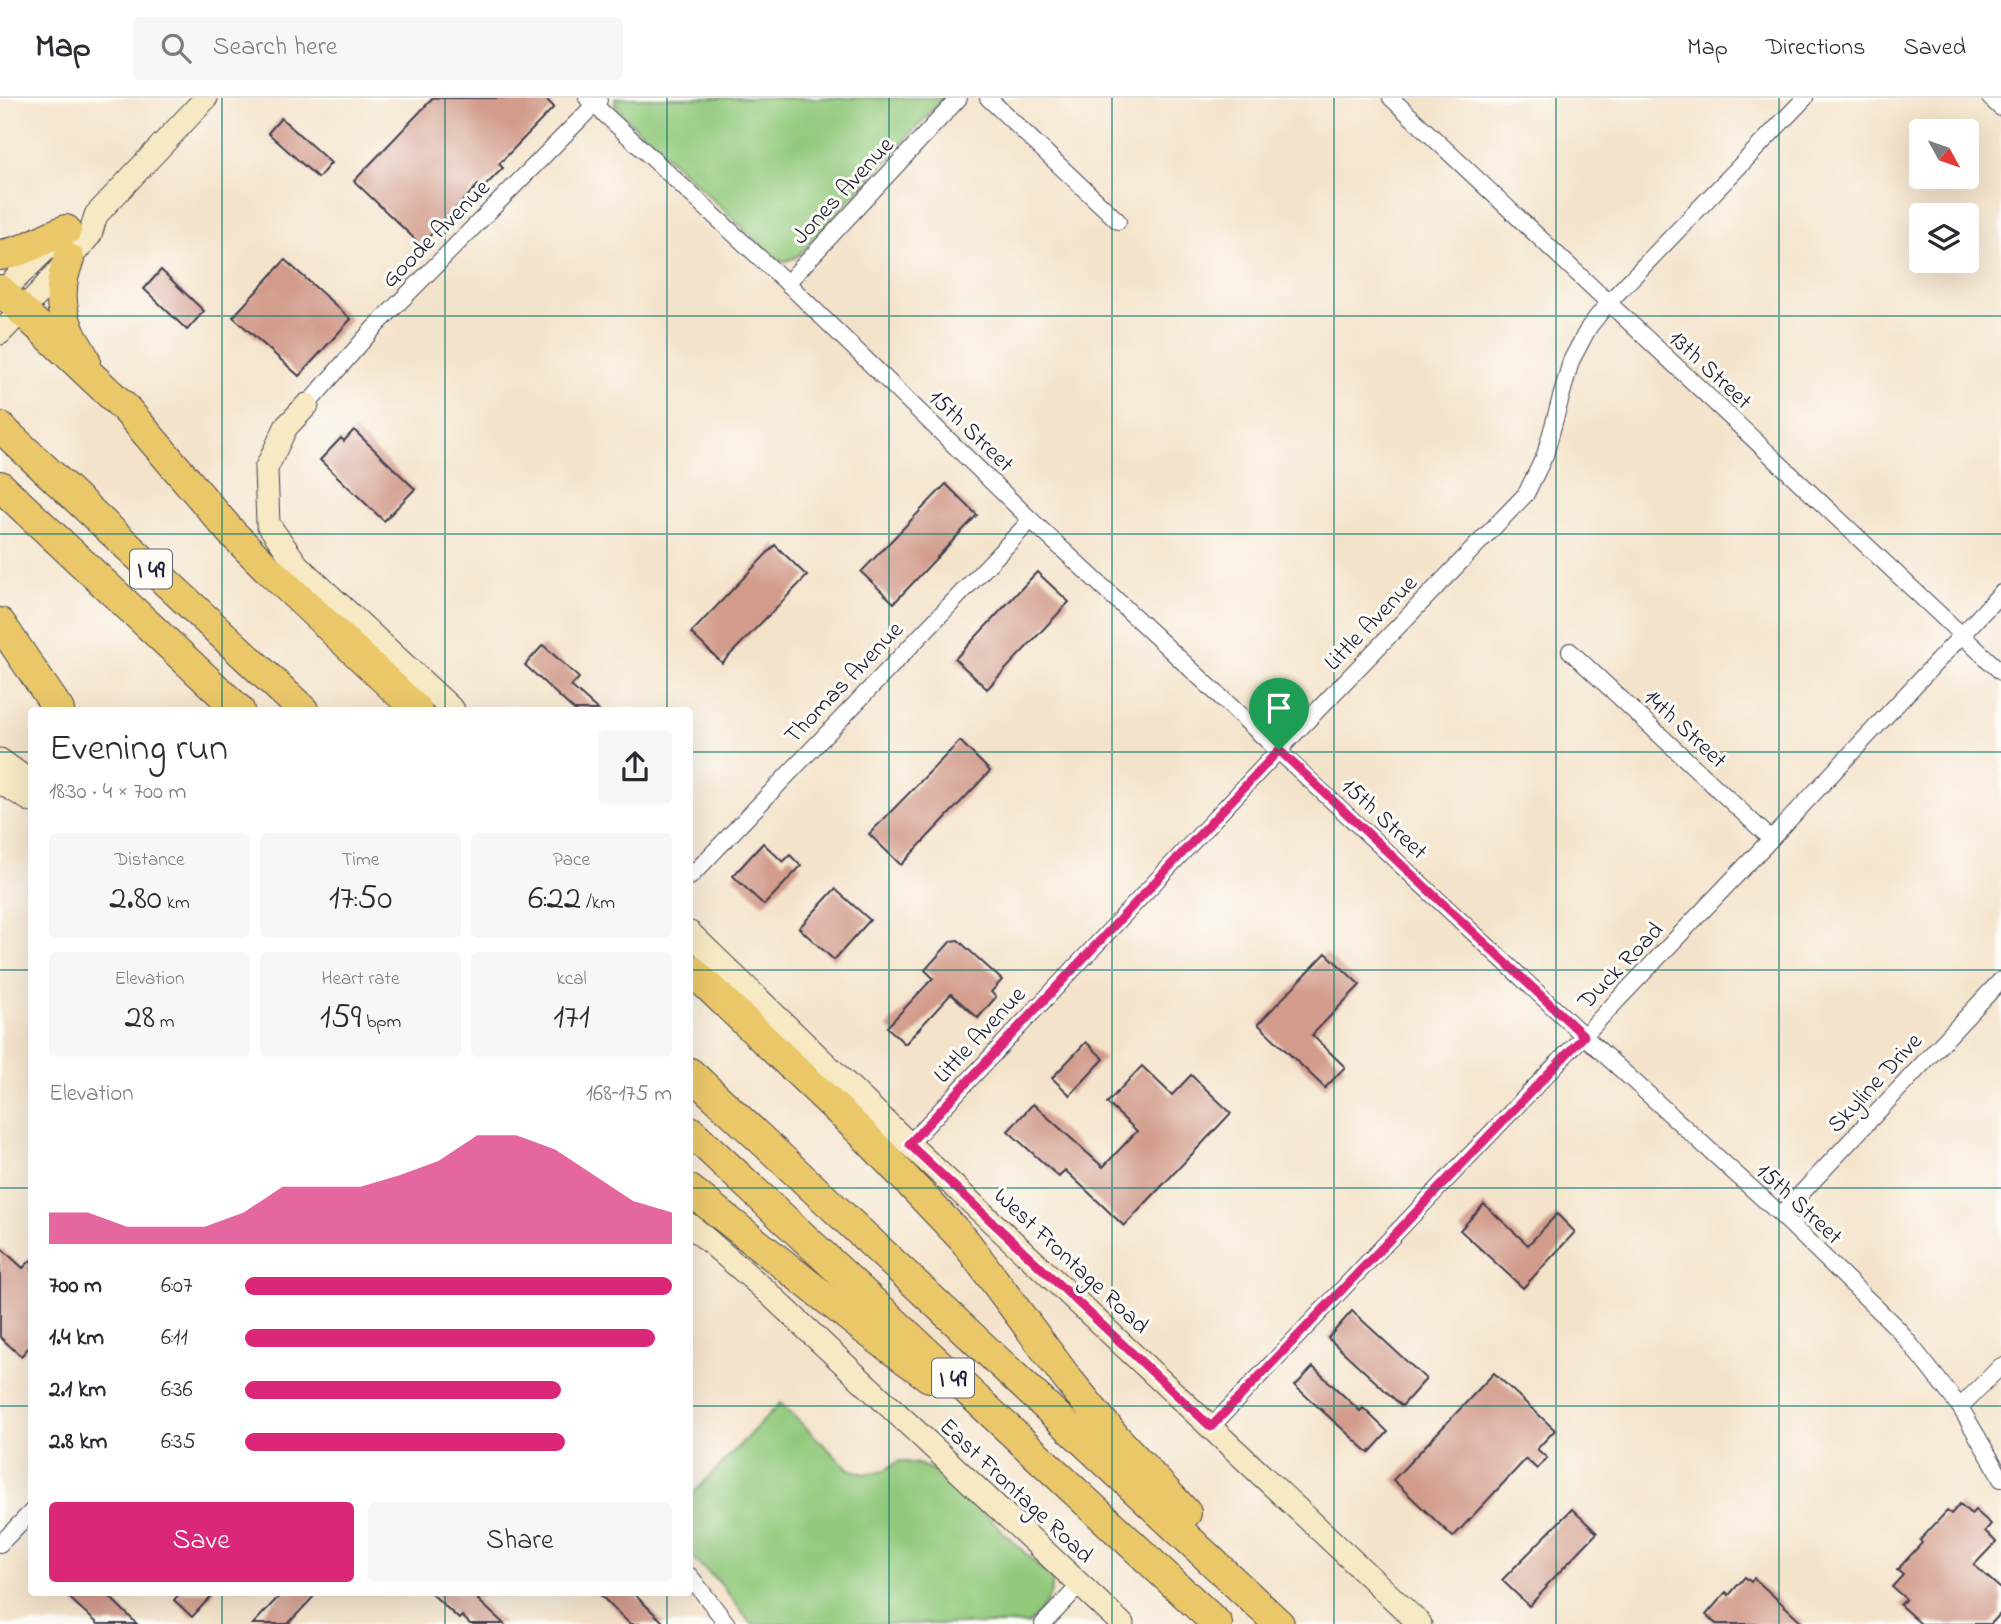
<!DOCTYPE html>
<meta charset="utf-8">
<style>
:root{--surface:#fff;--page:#f7f7f7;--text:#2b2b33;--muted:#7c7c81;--line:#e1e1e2;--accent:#db2777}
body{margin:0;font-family:"Indie Flower",sans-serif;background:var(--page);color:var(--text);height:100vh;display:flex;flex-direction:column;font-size:26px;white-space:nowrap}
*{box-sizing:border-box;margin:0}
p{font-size:23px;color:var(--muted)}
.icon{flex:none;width:38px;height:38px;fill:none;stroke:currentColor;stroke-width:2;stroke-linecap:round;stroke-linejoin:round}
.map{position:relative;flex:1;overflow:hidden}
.details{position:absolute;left:28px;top:609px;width:665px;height:889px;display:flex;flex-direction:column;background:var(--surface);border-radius:7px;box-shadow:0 7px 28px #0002}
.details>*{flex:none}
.needle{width:46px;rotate:130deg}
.buttons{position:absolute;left:1909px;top:21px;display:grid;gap:14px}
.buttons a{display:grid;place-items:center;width:70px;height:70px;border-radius:7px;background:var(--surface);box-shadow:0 7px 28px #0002;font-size:35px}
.pin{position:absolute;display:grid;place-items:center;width:60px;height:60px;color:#fff;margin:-72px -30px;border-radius:50% 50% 50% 0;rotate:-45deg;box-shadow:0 0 7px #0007}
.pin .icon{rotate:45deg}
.round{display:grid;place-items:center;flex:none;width:74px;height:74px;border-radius:7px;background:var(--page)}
.head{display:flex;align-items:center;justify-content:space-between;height:119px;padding:0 21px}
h1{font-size:38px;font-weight:600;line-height:52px}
.figures{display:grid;grid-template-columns:repeat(3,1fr);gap:10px;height:119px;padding:7px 21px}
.figures div{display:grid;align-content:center;border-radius:7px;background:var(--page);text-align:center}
.figures b{font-size:35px;font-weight:600}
.figures small{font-size:19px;font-weight:400}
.figures p{font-size:19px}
.chart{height:196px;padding:14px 21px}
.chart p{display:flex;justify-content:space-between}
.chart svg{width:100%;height:126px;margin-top:7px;fill:var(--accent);opacity:.7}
.primary-button{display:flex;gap:14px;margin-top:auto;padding:14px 21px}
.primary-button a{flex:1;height:80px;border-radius:7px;background:var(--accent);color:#fff;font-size:28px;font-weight:600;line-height:80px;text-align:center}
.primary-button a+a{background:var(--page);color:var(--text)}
ul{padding:0 21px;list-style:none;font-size:23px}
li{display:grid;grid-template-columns:112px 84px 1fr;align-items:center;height:52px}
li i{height:18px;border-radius:9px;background:var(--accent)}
header{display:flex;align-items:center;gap:42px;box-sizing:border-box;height:98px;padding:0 35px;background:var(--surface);border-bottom:2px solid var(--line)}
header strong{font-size:33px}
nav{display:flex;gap:38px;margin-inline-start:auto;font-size:24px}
.search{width:490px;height:63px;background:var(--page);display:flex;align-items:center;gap:18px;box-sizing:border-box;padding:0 24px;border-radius:7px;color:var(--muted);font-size:26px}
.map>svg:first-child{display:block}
.green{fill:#92c97c;stroke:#5a765c;stroke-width:2}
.building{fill:#d29b8b}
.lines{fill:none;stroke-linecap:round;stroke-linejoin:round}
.street-casing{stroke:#423f51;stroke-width:18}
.secondary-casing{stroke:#423f51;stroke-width:25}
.highway-casing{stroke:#423f51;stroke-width:32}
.street{stroke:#fff;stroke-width:16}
.secondary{stroke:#f7e9c3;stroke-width:23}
.highway{stroke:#eac769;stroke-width:30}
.route-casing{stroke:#fff;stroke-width:14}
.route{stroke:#db2777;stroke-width:9}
.grid{fill:none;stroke:#0f766e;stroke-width:2;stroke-opacity:0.55}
.labels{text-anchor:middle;stroke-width:6;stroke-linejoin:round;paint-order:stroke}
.shield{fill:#fdfcf7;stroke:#646373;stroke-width:2}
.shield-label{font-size:23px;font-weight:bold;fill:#22223b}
.street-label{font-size:24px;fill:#22223b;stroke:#fdfcf7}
</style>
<header>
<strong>Map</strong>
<div class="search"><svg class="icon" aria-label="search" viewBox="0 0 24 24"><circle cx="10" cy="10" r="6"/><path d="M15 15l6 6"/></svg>Search here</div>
<nav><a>Map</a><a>Directions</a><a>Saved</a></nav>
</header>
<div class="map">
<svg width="2001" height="1526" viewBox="0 0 2001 1526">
<rect width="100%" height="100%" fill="#fdfcf7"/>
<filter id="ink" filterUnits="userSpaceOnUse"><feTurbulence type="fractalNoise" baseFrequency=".0143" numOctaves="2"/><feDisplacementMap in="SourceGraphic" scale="14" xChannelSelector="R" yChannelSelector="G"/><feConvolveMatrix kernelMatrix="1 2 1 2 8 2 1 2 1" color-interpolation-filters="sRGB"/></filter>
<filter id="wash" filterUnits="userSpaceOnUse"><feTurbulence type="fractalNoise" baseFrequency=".00686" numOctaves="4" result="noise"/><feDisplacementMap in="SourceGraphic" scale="28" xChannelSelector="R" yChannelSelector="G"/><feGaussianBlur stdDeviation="1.57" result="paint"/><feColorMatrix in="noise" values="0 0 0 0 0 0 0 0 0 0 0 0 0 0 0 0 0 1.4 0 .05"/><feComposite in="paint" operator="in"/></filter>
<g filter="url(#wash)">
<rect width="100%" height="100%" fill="#f4e3cb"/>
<g class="green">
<polygon points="615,0 944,0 798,158 784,164 777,162 625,19 615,7"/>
<path d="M780,1305L849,1371L865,1376L883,1373L899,1363L917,1366L943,1376L1053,1482C1051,1503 1042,1512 1028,1526H751L720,1485L690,1458V1399Z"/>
</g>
<g id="blocks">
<g class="building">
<polygon points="433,0 545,0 554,9 499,66 503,70 482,91 478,87 421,147 354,83"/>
<polygon points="281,20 331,65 318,80 268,35"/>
<polygon points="285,162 351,221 299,278 233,219"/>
<polygon points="161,172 204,213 187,232 144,191"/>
<polygon points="354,332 415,391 384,423 320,362 341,340 344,343"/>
<polygon points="946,386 977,417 894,505 861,474"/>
<polygon points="775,447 807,478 722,565 691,535"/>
<polygon points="1037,474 1069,504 987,591 955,561"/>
<polygon points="543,547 579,580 571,588 598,612 574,612 525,567"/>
<polygon points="960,643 990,673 901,767 869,736"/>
<polygon points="763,745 783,764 790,757 801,768 764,807 733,778"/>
<polygon points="835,791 870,822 834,862 799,830"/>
<polygon points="958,842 1002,882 991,894 996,899 978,920 951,896 905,946 887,929 933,880 925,872 951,843"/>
<polygon points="1326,855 1360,887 1312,937 1345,969 1325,990 1258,926"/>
<polygon points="1086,944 1104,961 1070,997 1052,980"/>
<polygon points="1142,968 1172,997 1191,977 1231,1015 1124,1128 1065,1072 1059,1079 1008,1033 1033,1006 1103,1069 1137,1033 1107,1005"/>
<polygon points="1484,1106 1528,1147 1557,1116 1575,1134 1523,1190 1460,1132"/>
<polygon points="0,1149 23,1170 32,1161 32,1246 21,1258 0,1239"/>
<polygon points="1352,1213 1426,1281 1402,1308 1328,1240"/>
<polygon points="1313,1269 1360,1313 1363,1310 1388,1334 1369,1355 1295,1288"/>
<polygon points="1494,1275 1555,1332 1537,1351 1547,1360 1537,1371 1526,1361 1453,1439 1393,1382"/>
<polygon points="1960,1406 1971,1416 1975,1412 1991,1426 1985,1433 1996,1444 1974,1467 2001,1491 2001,1515 1991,1526 1921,1526 1900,1507 1906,1501 1892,1489 1903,1477 1897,1472 1922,1445 1920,1442 1947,1413 1951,1416"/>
<polygon points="1572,1411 1597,1435 1546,1488 1547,1489 1529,1508 1502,1482"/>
<polygon points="1745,1479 1751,1484 1754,1480 1804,1526 1716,1526 1706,1517 1726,1494 1729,1497"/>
<polygon points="63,1494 105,1494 137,1526 98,1526"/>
<polygon points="181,1494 215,1494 192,1519 174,1502"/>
<polygon points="283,1494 318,1494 288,1526 253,1526"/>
<polygon points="430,1494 484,1494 478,1502 504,1526 470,1526 462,1518 459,1521"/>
<polygon points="597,1494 632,1494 665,1526 630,1526"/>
</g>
</g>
</g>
<g filter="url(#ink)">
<use href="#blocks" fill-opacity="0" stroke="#423f51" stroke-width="2"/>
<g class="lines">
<g class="street-casing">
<g id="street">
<polyline points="587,0 787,185 1031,422 1584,938 1781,1117 1898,1231 1960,1309 1993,1365 2001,1381"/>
<polyline points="988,0 1118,123"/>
<polyline points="1391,0 2001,574"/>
<polyline points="1990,0 2001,10"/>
<polyline points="787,185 959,0"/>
<polyline points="307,307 374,230 599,2"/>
<polyline points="1570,553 1771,741"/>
<polyline points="690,779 1031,422"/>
<polyline points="909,1046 1279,652 1526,396 1545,357 1571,263 1589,229 1608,205 1805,0"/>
<polyline points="1781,1117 2001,882"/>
<polyline points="1960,1309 2001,1268"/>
<polyline points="1211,1329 1771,741 2001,495"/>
<polyline points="0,1446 32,1413"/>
<polyline points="690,1478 727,1526"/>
<polyline points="1043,1526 1080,1487"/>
</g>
</g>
<g class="secondary-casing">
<g id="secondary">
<polyline points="0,196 56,141"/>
<polyline points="0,235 42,192 90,137 96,117 206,0"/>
<polyline points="307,307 286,329 266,371 268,426 298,468 453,612"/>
<polyline points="0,662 32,685"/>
<polyline points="0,684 32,703"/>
<polyline points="690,835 909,1046 1420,1526"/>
<polyline points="690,1127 764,1191 1122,1526"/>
</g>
</g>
<g class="highway-casing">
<g id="highway">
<path d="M0,157C27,154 41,140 66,132"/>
<path d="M69,161C59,185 59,208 69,232C73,243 81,252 85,262"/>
<polyline points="0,192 126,311 231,434 269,472 417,612"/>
<polyline points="0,329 303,612"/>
<polyline points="0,388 239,612"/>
<polyline points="0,525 59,612"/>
<polyline points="690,871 863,1036 964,1142 1069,1283 1115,1339 1186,1415"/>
<polyline points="690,975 1279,1526"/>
<polyline points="690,1033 1217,1526"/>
<polyline points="690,1092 863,1230 929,1279"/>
</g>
</g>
<use href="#street" class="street"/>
<use href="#secondary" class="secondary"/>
<use href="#highway" class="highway"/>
</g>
</g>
<g class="lines" filter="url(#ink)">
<g class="route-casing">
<polygon id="route" points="1279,652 1584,938 1211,1329 909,1046"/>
</g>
<use href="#route" class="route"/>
</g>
<path class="grid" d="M222,0V612M445,0V612M667,0V612M889,0V1526M1112,0V1526M1334,0V1526M1556,0V1526M1779,0V1526M0,218H2001M0,436H2001M0,654H32M690,654H2001M0,872H32M690,872H2001M0,1090H32M690,1090H2001M0,1308H32M690,1308H2001M222,1494V1526M445,1494V1526M667,1494V1526"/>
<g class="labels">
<g class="shield">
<rect x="130" y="451.5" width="42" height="39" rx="5"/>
<rect x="932" y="1260.5" width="42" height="39" rx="5"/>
</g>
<g class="shield-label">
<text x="151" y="479">I 49</text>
<text x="953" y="1288">I 49</text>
</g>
<g class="street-label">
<text transform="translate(842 92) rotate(-47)" y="8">Jones Avenue</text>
<text transform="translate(435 135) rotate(-45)" y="8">Goode Avenue</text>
<text transform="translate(1711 271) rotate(43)" y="8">13th Street</text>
<text transform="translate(972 332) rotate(44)" y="8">15th Street</text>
<text transform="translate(1370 524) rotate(-46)" y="8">Little Avenue</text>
<text transform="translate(843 584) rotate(-46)" y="8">Thomas Avenue</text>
<text transform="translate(1686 630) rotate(43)" y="8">14th Street</text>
<text transform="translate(1385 720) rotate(43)" y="8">15th Street</text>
<text transform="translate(1620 867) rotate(-46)" y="8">Duck Road</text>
<text transform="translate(979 936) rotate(-47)" y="8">Little Avenue</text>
<text transform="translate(1874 984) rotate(-47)" y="8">Skyline Drive</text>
<text transform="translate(1800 1105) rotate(43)" y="8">15th Street</text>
<text transform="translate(1072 1162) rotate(43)" y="8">West Frontage Road</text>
<text transform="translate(1017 1392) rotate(43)" y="8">East Frontage Road</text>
</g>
</g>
</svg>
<div class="buttons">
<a><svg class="needle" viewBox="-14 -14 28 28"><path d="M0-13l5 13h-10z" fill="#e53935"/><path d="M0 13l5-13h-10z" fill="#7c7c81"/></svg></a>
<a><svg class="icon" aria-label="layers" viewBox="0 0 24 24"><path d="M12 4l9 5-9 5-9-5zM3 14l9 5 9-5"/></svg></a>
</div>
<div class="pin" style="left:1279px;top:652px;background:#1e9e55"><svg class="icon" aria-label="arrive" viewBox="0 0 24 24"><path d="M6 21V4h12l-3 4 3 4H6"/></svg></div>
<section class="details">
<div class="head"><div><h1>Evening run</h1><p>18:30 · 4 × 700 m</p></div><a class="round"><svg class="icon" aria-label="share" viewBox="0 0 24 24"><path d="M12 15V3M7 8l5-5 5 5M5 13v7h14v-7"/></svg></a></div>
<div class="figures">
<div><p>Distance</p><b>2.80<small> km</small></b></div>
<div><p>Time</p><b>17:50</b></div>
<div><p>Pace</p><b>6:22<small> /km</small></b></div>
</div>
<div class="figures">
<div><p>Elevation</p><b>28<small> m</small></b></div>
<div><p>Heart rate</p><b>159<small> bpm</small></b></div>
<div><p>kcal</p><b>171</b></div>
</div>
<div class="chart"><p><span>Elevation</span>168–175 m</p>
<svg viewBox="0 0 160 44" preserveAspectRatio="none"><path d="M0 44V33L10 33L20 38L30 38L40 38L50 33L60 24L70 24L80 24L90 20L100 15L110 6L120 6L130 11L140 20L150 29L160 33V44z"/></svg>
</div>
<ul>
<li><b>700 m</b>6:07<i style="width:100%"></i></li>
<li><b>1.4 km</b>6:11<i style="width:96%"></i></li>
<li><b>2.1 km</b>6:36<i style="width:74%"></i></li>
<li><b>2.8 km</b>6:35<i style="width:75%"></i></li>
</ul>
<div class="primary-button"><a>Save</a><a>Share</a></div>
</section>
</div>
